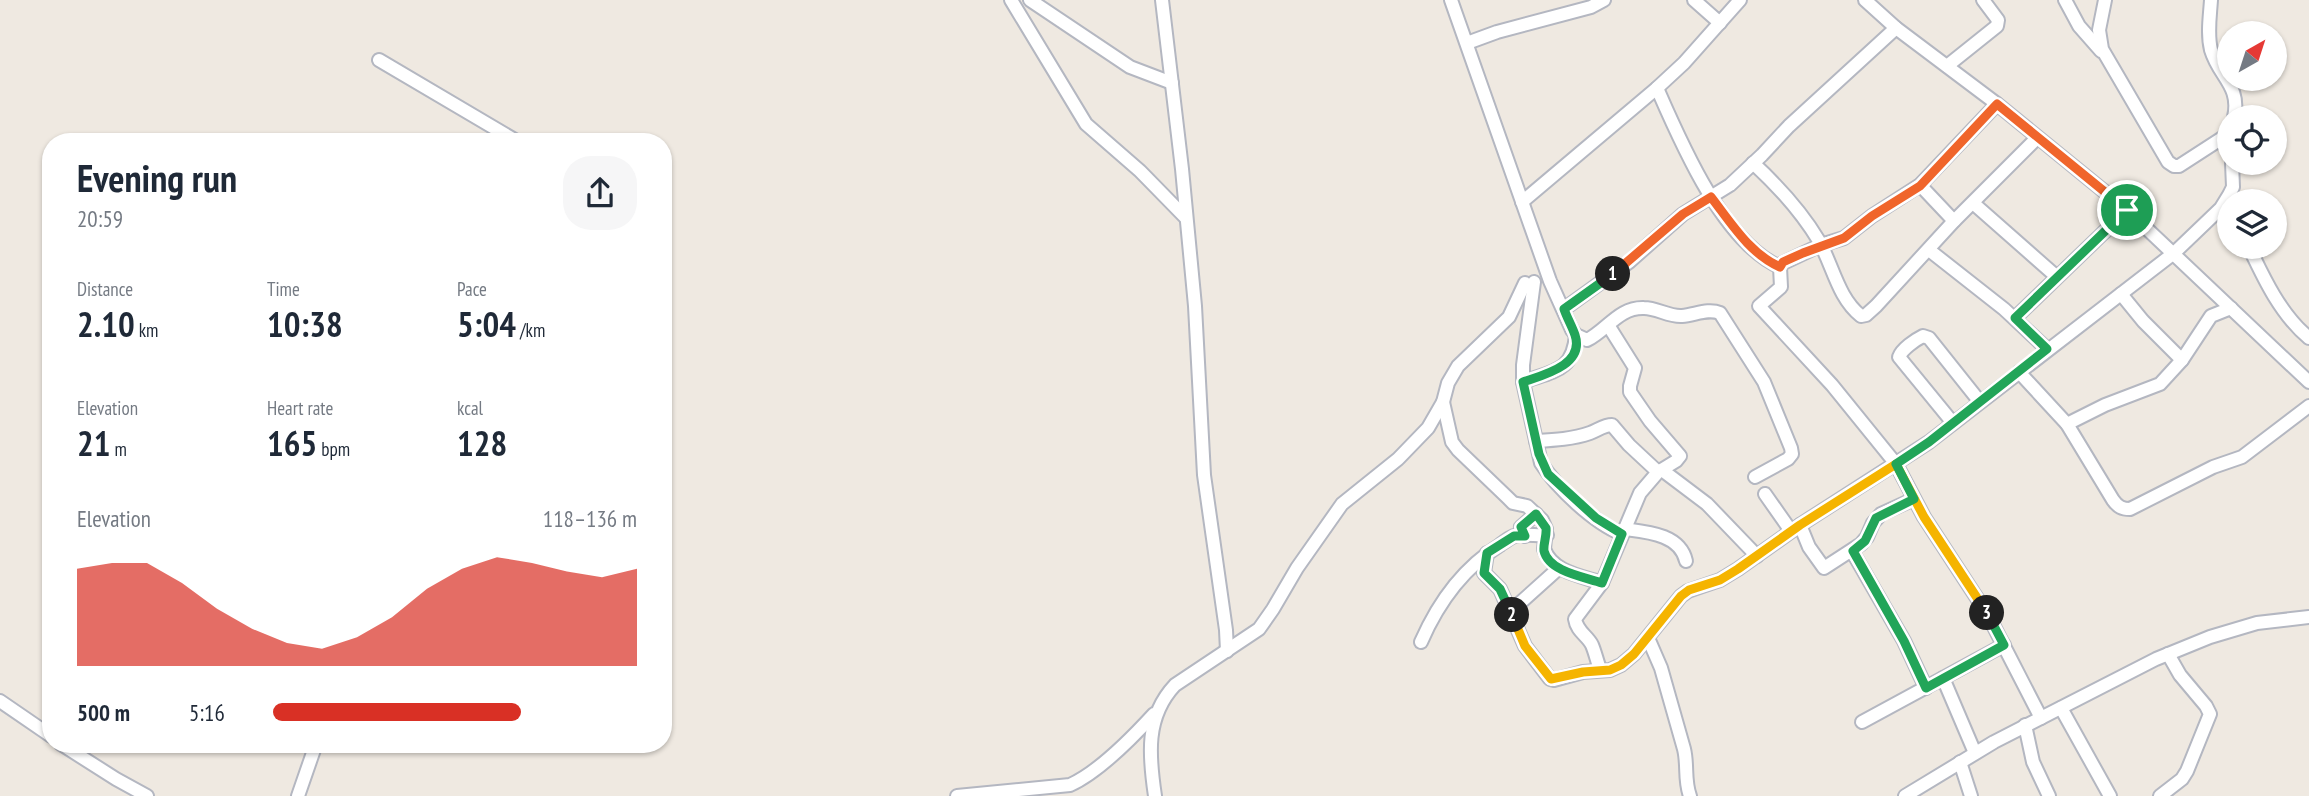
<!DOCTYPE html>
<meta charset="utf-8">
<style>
:root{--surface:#fff;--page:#f6f6f7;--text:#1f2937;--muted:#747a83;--accent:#d93025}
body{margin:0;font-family:"PT Sans Narrow",sans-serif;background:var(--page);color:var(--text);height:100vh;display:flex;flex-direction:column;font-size:26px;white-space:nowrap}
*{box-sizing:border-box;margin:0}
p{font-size:23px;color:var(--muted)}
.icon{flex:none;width:38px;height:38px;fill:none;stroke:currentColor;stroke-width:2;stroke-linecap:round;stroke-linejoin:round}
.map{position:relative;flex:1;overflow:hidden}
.sheet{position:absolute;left:42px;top:133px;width:630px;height:620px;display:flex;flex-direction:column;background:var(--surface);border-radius:28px;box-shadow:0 2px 5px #0004}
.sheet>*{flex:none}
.needle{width:46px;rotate:39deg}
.buttons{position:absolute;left:2217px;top:21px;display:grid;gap:14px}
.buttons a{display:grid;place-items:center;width:70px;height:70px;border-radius:50%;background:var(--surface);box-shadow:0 2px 5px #0004;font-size:35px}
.pin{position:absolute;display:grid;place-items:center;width:60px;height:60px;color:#fff;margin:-30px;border:4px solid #fff;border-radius:50%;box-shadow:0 2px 7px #0007}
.km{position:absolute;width:35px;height:35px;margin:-18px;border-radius:50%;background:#222;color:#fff;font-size:19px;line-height:35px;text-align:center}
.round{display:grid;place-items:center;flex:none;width:74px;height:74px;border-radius:28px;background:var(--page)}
.overview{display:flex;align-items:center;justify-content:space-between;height:119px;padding:0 35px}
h1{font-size:38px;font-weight:700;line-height:52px}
.stats{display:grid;grid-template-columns:repeat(3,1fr);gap:10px;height:119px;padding:7px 35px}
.stats div{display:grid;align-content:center}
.stats b{font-size:35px;font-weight:700}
.stats small{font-size:19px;font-weight:400}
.stats p{font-size:19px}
.chart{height:196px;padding:14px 35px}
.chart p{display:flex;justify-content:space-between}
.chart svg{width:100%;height:126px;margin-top:7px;fill:var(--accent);opacity:.7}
ul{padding:0 35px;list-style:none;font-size:23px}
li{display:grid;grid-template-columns:112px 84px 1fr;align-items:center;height:52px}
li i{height:18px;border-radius:9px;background:var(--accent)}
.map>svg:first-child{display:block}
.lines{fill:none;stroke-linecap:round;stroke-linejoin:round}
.minor-casing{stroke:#b4b7c1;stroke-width:16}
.minor{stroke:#fff;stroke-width:12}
.split-1-casing{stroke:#fff;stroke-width:14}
.split-2-casing{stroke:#fff;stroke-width:14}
.split-3-casing{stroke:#fff;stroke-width:14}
.split-4-casing{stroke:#fff;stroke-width:14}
.split-1{stroke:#f0652b;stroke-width:9}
.split-2{stroke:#22a559;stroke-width:9}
.split-3{stroke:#f5b400;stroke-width:9}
.split-4{stroke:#22a559;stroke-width:9}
</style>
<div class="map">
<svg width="2309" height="796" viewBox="0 0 2309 796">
<rect width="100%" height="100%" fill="#efe9e1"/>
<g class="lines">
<g class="minor-casing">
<g id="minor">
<polyline points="1011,0 1086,124 1140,171 1186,218"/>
<polyline points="1030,0 1130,67 1172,83"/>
<polyline points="1162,0 1182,169 1195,306 1204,475 1226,630 1227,651"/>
<path d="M1451,0L1550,281L1572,330L1576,335L1587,340C1607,330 1619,307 1644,308C1657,308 1669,317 1682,316C1695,315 1708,308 1720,313L1764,382L1791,448L1792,454L1788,459L1755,477"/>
<polyline points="1694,0 1720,23"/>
<polyline points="1865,0 1896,28 1997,104 2127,210 2309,382"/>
<polyline points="2065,0 2079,26 2101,51"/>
<polyline points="2105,0 2099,30 2102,49 2168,162 2174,166 2179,166 2230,133"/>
<path d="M2211,0C2210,16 2207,34 2211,50C2219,77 2241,86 2234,117"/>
<polyline points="1467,43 1497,32 1591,7 1604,0"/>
<polyline points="379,60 518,142"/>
<polyline points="1947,66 1997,26 1998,20 1983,0"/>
<path d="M1657,88C1681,143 1723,242 1780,267"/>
<polyline points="1997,104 1920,185 1872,216 1844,238 1821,245 1783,263 1780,267 1781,287 1759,306 1832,385 1896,464 1924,517 1988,615 2041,718"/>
<path d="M1753,163C1779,187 1801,211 1819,241C1833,266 1838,298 1861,316L1866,315L1876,306L1954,221L2037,138"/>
<polyline points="1920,185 1954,221"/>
<polyline points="1522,202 1657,88 1684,63 1740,0"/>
<polyline points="1973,203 2057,277"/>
<path d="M2249,247C2264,279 2281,315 2309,338"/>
<polyline points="1929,250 2004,309 2047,349"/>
<path d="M1534,282L1523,365V382L1541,463C1557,488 1594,523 1622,534"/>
<polyline points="2121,294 2143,321 2182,360"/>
<polyline points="1564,309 1629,262 1683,214 1730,185 1762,155 1789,126 1896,28"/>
<polyline points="2015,318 2127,210"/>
<path d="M2019,372L2067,424L2113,500C2118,507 2122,509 2130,509L2213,467L2242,457L2309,406"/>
<path d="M1523,382C1553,371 1573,372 1576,335"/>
<path d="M1443,402L1452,442L1458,450L1508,498L1513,503L1527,506L1542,520L1546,529L1544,549C1552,572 1581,576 1602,583"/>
<path d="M1953,423L1899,357C1902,349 1915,340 1923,336L1929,338L1980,402"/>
<polyline points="2067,424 2105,405 2160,384 2182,360 2211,316 2231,308"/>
<path d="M1536,441C1554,440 1573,439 1590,433C1598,430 1604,425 1612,425L1629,445L1658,472"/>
<polyline points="1662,470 1707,504 1757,556"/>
<polyline points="1765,494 1791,531"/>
<polyline points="1800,525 1809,547 1824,568 1861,544 1867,537 1873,523 1881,514 1914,499"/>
<path d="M1624,529C1647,532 1680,534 1686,561"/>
<polyline points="1525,536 1521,527 1536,514"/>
<polyline points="1852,551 1904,641 1926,688"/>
<polyline points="1487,553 1484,573 1500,589 1525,646 1550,679 1554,680 1583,672 1610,670 1621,665 1634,654 1681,596 1688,591 1720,580 1738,569 1800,525 1929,442 2174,253 2221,208 2229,195 2233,187 2232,163"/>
<polyline points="1510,612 1559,568"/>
<path d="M1648,638L1661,668L1684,749C1688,765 1684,780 1690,796"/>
<path d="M1421,642C1438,603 1463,568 1500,545C1504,542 1509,538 1514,536C1523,533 1537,536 1547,535"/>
<path d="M1600,669C1597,661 1595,652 1592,645C1587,635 1577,632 1575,619L1602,583L1640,493L1658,472L1676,461L1680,456L1650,421L1630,392V386L1635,368L1608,325"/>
<polyline points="1943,678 1975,753"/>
<polyline points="0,701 51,736"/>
<polyline points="2061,708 2110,796"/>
<polyline points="1862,722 2004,645"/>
<polyline points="2025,725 2033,762 2049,796"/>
<polyline points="61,744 116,779 147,796"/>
<polyline points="1960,762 1971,796"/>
<polyline points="298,796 316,744"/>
<path d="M957,796L1070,785C1099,772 1132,738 1154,714"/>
<path d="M1155,796C1149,756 1145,717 1175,685L1259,629L1273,609L1297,568L1342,504L1398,459L1428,428L1443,402L1448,383L1458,366L1509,317L1525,283"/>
<polyline points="1905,796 1994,742 2156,659 2210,637 2257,623 2309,617"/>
<polyline points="2160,796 2182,779 2187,771 2210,714 2206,706 2180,675 2168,654"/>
</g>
</g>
<use href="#minor" class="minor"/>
</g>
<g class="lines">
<g class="split-1-casing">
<path id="split-1" d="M1613,274L1683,214L1711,197C1731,223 1750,254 1780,267L1783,262L1803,253L1844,238L1872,216L1920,186L1997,104L2127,210"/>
</g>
<g class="split-2-casing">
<path id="split-2" d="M1512,615L1500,589L1484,573L1487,553L1514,536H1525L1521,527L1536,514L1546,528C1547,536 1543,544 1544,551C1549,572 1585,577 1602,583L1622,534L1596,518L1548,474L1539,454L1523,382C1543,375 1585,365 1575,335C1572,326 1567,318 1564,309L1613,274"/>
</g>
<g class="split-3-casing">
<polyline id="split-3" points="1512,615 1525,646 1551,679 1583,672 1610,670 1621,665 1634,654 1681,596 1689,590 1720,580 1738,569 1800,525 1896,464 1924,517 1987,613"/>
</g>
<g class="split-4-casing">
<polyline id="split-4" points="1987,613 2004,645 1926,688 1904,641 1853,551 1865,541 1876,518 1914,499 1896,464 1929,442 2047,349 2015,318 2127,210"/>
</g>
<use href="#split-1" class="split-1"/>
<use href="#split-2" class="split-2"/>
<use href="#split-3" class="split-3"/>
<use href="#split-4" class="split-4"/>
</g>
</svg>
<div class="buttons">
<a><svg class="needle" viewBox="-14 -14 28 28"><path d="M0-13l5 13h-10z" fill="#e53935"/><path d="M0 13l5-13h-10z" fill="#747a83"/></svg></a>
<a><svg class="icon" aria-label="locate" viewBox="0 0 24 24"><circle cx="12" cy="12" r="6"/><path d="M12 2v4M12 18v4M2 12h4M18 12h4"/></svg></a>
<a><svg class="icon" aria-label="layers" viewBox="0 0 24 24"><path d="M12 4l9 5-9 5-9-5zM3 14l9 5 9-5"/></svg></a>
</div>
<div class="pin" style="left:2127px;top:210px;background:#1e9e55"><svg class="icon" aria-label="arrive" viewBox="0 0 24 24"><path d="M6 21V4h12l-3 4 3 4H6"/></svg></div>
<b class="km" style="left:1613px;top:274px">1</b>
<b class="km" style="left:1512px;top:615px">2</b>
<b class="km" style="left:1987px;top:613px">3</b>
<section class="sheet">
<div class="overview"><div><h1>Evening run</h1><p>20:59</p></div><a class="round"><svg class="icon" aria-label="share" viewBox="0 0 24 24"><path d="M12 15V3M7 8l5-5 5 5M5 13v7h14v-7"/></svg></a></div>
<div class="stats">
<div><p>Distance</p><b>2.10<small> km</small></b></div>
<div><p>Time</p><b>10:38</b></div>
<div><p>Pace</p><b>5:04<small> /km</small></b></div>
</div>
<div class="stats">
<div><p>Elevation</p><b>21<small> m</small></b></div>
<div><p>Heart rate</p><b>165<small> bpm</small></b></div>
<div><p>kcal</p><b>128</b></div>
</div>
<div class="chart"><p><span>Elevation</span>118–136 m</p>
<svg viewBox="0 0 160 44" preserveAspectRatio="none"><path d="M0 44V10L10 8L20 8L30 15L40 24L50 31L60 36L70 38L80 34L90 27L100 17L110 10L120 6L130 8L140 11L150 13L160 10V44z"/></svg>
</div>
<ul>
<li><b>500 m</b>5:16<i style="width:68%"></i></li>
</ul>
</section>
</div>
